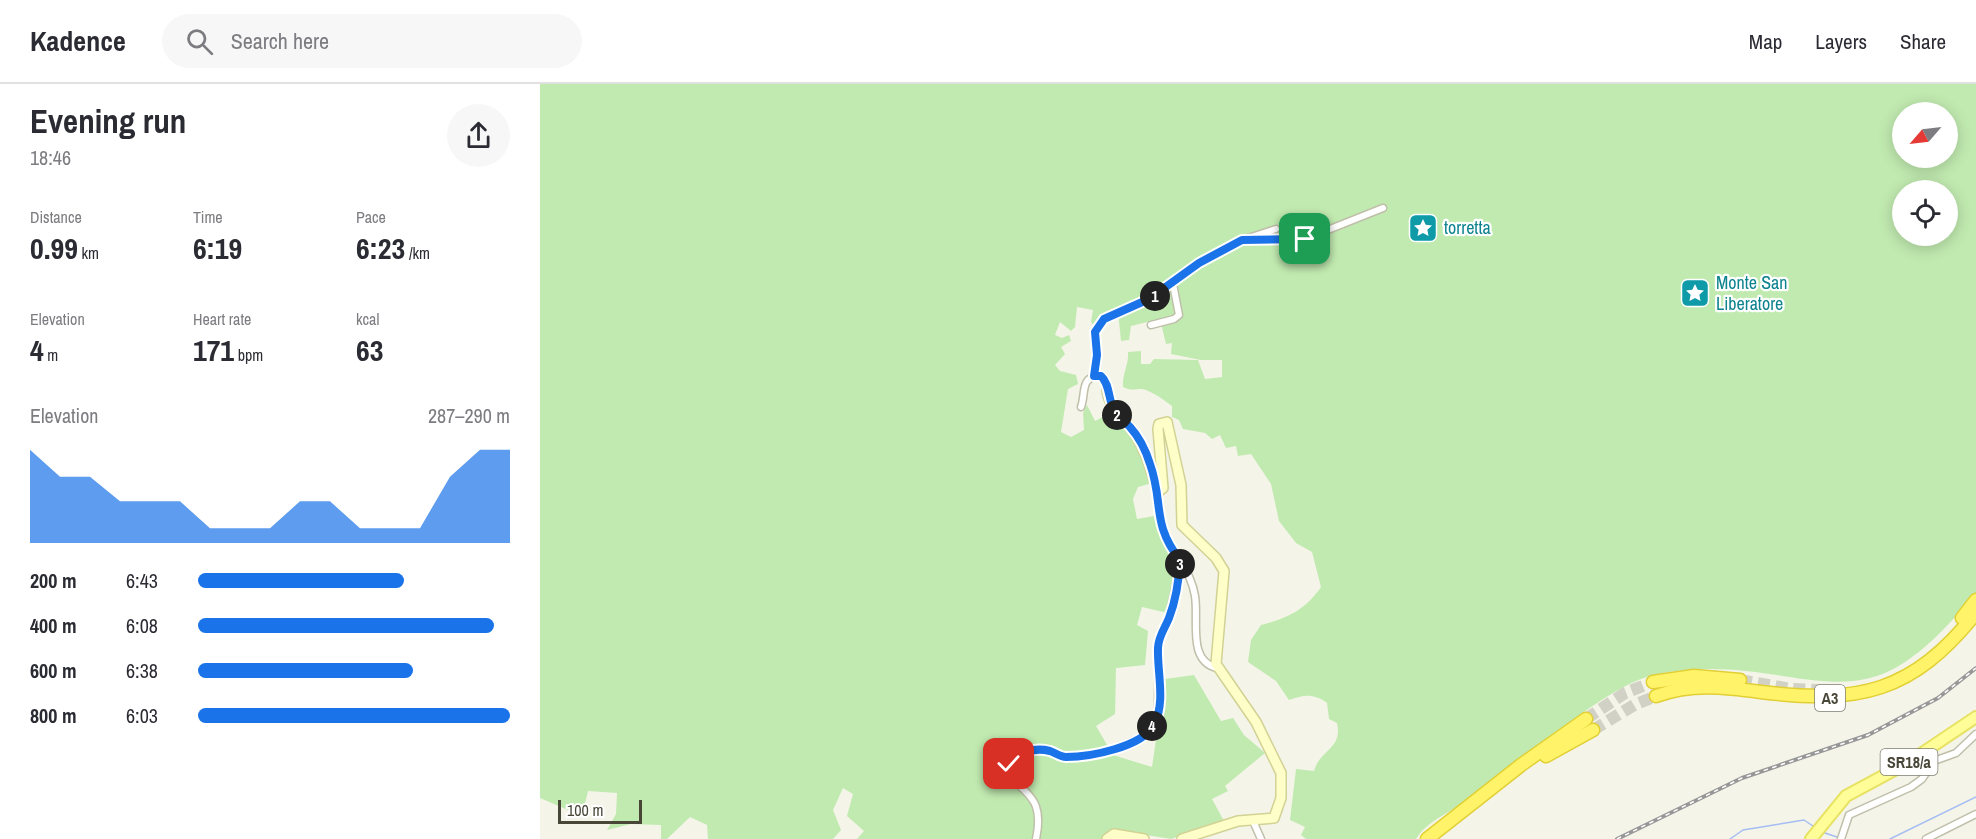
<!DOCTYPE html>
<meta charset="utf-8">
<style>
:root{--surface:#fff;--page:#f7f7f7;--text:#2b2b33;--muted:#7c7c81;--line:#e1e1e2;--accent:#1a73e8}
body{margin:0;font-family:"Archivo Narrow",sans-serif;background:var(--page);color:var(--text);height:100vh;display:flex;flex-direction:column;font-size:22px;white-space:nowrap}
*{box-sizing:border-box;margin:0}
p{font-size:20px;color:var(--muted)}
.icon{flex:none;width:33px;height:33px;fill:none;stroke:currentColor;stroke-width:2;stroke-linecap:round;stroke-linejoin:round}
.map{position:relative;flex:1;overflow:hidden}
.panel{display:flex;flex-direction:column;background:var(--surface);width:540px}
.panel>*{flex:none}
.needle{width:39px;rotate:242deg}
.buttons{position:absolute;left:1352px;top:18px;display:grid;gap:12px}
.buttons a{display:grid;place-items:center;width:66px;height:66px;border-radius:50%;background:var(--surface);box-shadow:0 3px 15px #0003;font-size:30px}
.scale{position:absolute;left:18px;bottom:15px;width:84px;box-sizing:border-box;padding-left:6px;border:3px solid #484637;border-top:0;font-size:16px;line-height:21px;white-space:nowrap;color:#484637;-webkit-text-stroke:4px #fff;paint-order:stroke}
.pin{position:absolute;display:grid;place-items:center;width:51px;height:51px;color:#fff;margin:-26px;border-radius:12px;box-shadow:0 3px 9px #0006}
.km{position:absolute;width:30px;height:30px;margin:-15px;border-radius:50%;background:#222;color:#fff;font-size:16px;line-height:30px;text-align:center}
.round{display:grid;place-items:center;flex:none;width:63px;height:63px;border-radius:32px;background:var(--page)}
.head{display:flex;align-items:center;justify-content:space-between;height:102px;padding:0 30px}
h1{font-size:33px;font-weight:700;line-height:45px}
.stats{display:grid;grid-template-columns:repeat(3,1fr);gap:9px;height:102px;padding:6px 30px}
.stats div{display:grid;align-content:center}
.stats b{font-size:30px;font-weight:700}
.stats small{font-size:16px;font-weight:400}
.stats p{font-size:16px}
.chart{height:168px;padding:12px 30px}
.chart p{display:flex;justify-content:space-between}
.chart svg{width:100%;height:108px;margin-top:6px;fill:var(--accent);opacity:.7}
ul{padding:0 30px;list-style:none;font-size:20px}
li{display:grid;grid-template-columns:96px 72px 1fr;align-items:center;height:45px}
li i{height:15px;border-radius:8px;background:var(--accent)}
header{display:flex;align-items:center;gap:36px;box-sizing:border-box;height:84px;padding:0 30px;background:var(--surface);border-bottom:2px solid var(--line)}
header strong{font-size:28px}
nav{display:flex;gap:33px;margin-inline-start:auto;font-size:21px}
.search{width:420px;height:54px;background:var(--page);display:flex;align-items:center;gap:15px;box-sizing:border-box;padding:0 21px;border-radius:33px;color:var(--muted);font-size:22px}
main{display:flex;flex:1;min-height:0}
.map>svg:first-child{display:block}
.green{fill:#c1eab0;fill-rule:evenodd}
.lines{fill:none;stroke-linecap:round;stroke-linejoin:round}
.stream{stroke:#a4bdf2;stroke-width:1.5}
.highway-tunnel{stroke:#d2d1c5;stroke-width:12;stroke-dasharray:12 6;stroke-linecap:butt}
.street-casing{stroke:#c0bfaa;stroke-width:9}
.secondary-casing{stroke:#d2d295;stroke-width:12}
.primary-casing{stroke:#e7e264;stroke-width:14}
.highway-casing{stroke:#e1cf35;stroke-width:15}
.street{stroke:#fff;stroke-width:6}
.secondary{stroke:#feffc8;stroke-width:9}
.primary{stroke:#fffd97;stroke-width:10}
.highway{stroke:#fff469;stroke-width:12}
.rail-casing{stroke:#979797;stroke-width:4}
.rail{stroke:#fff;stroke-width:1.5;stroke-dasharray:4.5;stroke-linecap:butt}
.route-casing{stroke:#fff;stroke-width:12}
.route{stroke:#1a73e8;stroke-width:8}
.labels{text-anchor:middle;stroke-width:4.5;stroke-linejoin:round;paint-order:stroke}
.shield{fill:#fff;stroke:#7f7e73;stroke-width:1.5}
.shield-label{font-size:16px;font-weight:bold;fill:#484637}
.culture-label{font-size:18px;fill:#0d838f;stroke:#fff;text-anchor:start}
</style>
<header>
<strong>Kadence</strong>
<div class="search"><svg class="icon" aria-label="search" viewBox="0 0 24 24"><circle cx="10" cy="10" r="6"/><path d="M15 15l6 6"/></svg>Search here</div>
<nav><a>Map</a><a>Layers</a><a>Share</a></nav>
</header>
<main>
<section class="panel">
<div class="head"><div><h1>Evening run</h1><p>18:46</p></div><a class="round"><svg class="icon" aria-label="share" viewBox="0 0 24 24"><path d="M12 15V3M7 8l5-5 5 5M5 13v7h14v-7"/></svg></a></div>
<div class="stats">
<div><p>Distance</p><b>0.99<small> km</small></b></div>
<div><p>Time</p><b>6:19</b></div>
<div><p>Pace</p><b>6:23<small> /km</small></b></div>
</div>
<div class="stats">
<div><p>Elevation</p><b>4<small> m</small></b></div>
<div><p>Heart rate</p><b>171<small> bpm</small></b></div>
<div><p>kcal</p><b>63</b></div>
</div>
<div class="chart"><p><span>Elevation</span>287–290 m</p>
<svg viewBox="0 0 160 44" preserveAspectRatio="none"><path d="M0 44V6L10 17L20 17L30 27L40 27L50 27L60 38L70 38L80 38L90 27L100 27L110 38L120 38L130 38L140 17L150 6L160 6V44z"/></svg>
</div>
<ul>
<li><b>200 m</b>6:43<i style="width:66%"></i></li>
<li><b>400 m</b>6:08<i style="width:95%"></i></li>
<li><b>600 m</b>6:38<i style="width:69%"></i></li>
<li><b>800 m</b>6:03<i style="width:100%"></i></li>
</ul>
</section>
<div class="map">
<svg width="1436" height="755" viewBox="0 0 1436 755">
<rect width="100%" height="100%" fill="#f4f4e8"/>
<path class="green" d="M0,0H1436V509C1413,536 1388,565 1357,583C1309,611 1255,591 1205,587C1175,584 1144,584 1114,591C1070,601 1011,655 973,681C957,692 942,706 926,717C909,729 887,737 876,755H766L761,751L765,743L750,736L756,685L774,687C780,665 803,665 797,639L789,635L787,619C773,609 764,611 749,616L736,597L708,578L711,556L721,541C748,534 765,526 781,503L772,468L756,459L739,437L731,400L711,370L698,372L696,362L686,364L680,351L672,355L665,349L643,345L639,336L632,333V322C626,317 610,306 602,305C594,305 591,307 583,303C582,290 589,281 588,268L601,267V280H610L614,275L658,276L665,295L682,293V276H661L631,270L632,259L626,260L620,235L591,242L589,256L581,257L578,227L563,233L554,242L551,238L553,226L537,223L535,243L531,247L520,238L515,251L522,254L529,251L531,257L521,263L525,270L515,281L520,287L536,291L538,300L528,305L521,348L531,353L544,346L543,329L547,321L555,337L572,328C593,350 603,371 612,399L598,403L593,415L597,435L614,432L621,455L638,481L628,529L602,523L597,541L608,547L605,581L576,584L575,630L556,642L573,671L612,683L625,595L654,591L681,637L693,634L704,651L725,669L685,702L688,707L672,715L684,737L631,755L575,746L567,749L563,755H317L324,747L307,732L313,710L303,704L293,726L301,746L293,755H168L167,741L150,733L127,755H121V741L91,740L67,746L76,730L77,709L48,707L42,732L0,714ZM1362,28H1407V74H1362ZM1362,106H1407V152H1362Z"/>
<g class="lines">
<g class="stream">
<polyline points="1282,748 1300,754"/>
<polyline points="1190,755 1203,746 1264,736 1276,744"/>
<polyline points="1350,755 1436,713"/>
</g>
<g class="highway-tunnel">
<polyline points="1200,596 1251,605 1280,606"/>
<polyline points="1046,635 1085,609 1113,598"/>
<polyline points="1053,646 1094,621 1116,612"/>
</g>
<g class="street-casing">
<g id="street">
<polyline points="711,155 765,155 843,124"/>
<polyline points="611,241 634,235 639,231 633,200"/>
<polyline points="554,292 557,271 555,248 564,235 609,215 659,179 702,156 736,145"/>
<path d="M541,323C546,309 540,295 558,291L564,295L567,306"/>
<path d="M641,477C647,488 653,499 655,512C659,536 647,577 677,584"/>
<polyline points="713,737 721,755"/>
<path d="M496,755C507,703 473,712 469,680L476,672L494,666L511,667L523,674L541,672L574,665L606,651L614,641L618,625L619,556L629,534L641,476C623,455 618,436 618,408"/>
<polyline points="1301,755 1309,731 1371,703 1382,695 1394,677 1416,669 1436,650"/>
<polyline points="1386,755 1436,730"/>
</g>
</g>
<g class="secondary-casing">
<g id="secondary">
<path d="M567,306C569,326 585,334 595,350C607,369 611,387 618,408L623,404L618,345L619,340L627,338L641,401L642,441L676,474L684,487L676,580L716,638L741,689V714L734,734L698,737L642,755"/>
<polyline points="567,755 574,750 604,755"/>
</g>
</g>
<g class="primary-casing">
<polyline id="primary" points="1271,755 1306,712 1369,678 1436,633"/>
</g>
<g class="highway-casing">
<g id="highway">
<polyline points="1422,534 1436,516"/>
<polyline points="1113,598 1154,592 1200,596"/>
<path d="M1116,612C1151,599 1185,603 1221,608C1319,620 1372,609 1436,529"/>
<polyline points="1006,672 1053,646"/>
<polyline points="887,755 981,681 1046,635"/>
</g>
</g>
<use href="#street" class="street"/>
<use href="#secondary" class="secondary"/>
<use href="#primary" class="primary"/>
<use href="#highway" class="highway"/>
<g class="rail-casing">
<polyline id="rail" points="1077,755 1202,694 1328,651 1398,614 1436,584"/>
</g>
<use href="#rail" class="rail"/>
</g>
<g class="lines">
<g class="route-casing">
<path id="route" d="M469,680C479,668 494,663 510,667C516,669 520,673 526,673C550,673 602,663 614,641C626,618 617,588 618,564C618,553 625,544 629,534C636,516 639,496 640,476C611,439 624,419 610,380C606,367 599,353 590,343C585,337 578,333 574,326C568,315 570,300 561,292H554L557,271L555,248L564,235L609,215L659,179L702,156L765,155"/>
</g>
<use href="#route" class="route"/>
</g>
<defs>
<g id="sight-square" transform="scale(1.5)"><rect x="-9" y="-9" width="18" height="18" rx="4" fill="#0f9aa8" stroke="#fff"/><path d="M0-6L1.8-2.2L6-1.7L2.9 1.2L3.7 5.4L0 3.3L-3.7 5.4L-2.9 1.2L-6-1.7L-1.8-2.2Z" fill="#fff"/></g>
</defs>
<g fill-rule="evenodd">
<use href="#sight-square" x="883" y="144"/>
<use href="#sight-square" x="1155" y="209"/>
</g>
<g class="labels">
<g class="shield">
<rect x="1275" y="601" width="30" height="26" rx="4.5"/>
<rect x="1340.5" y="665" width="57" height="26" rx="4.5"/>
</g>
<g class="shield-label">
<text x="1290" y="620">A3</text>
<text x="1369" y="684">SR18/a</text>
</g>
<g class="culture-label">
<text x="904" y="150">torretta</text>
<text x="1176" y="205">Monte San<tspan x="1176" dy="21">Liberatore</tspan></text>
</g>
</g>
</svg>
<div class="buttons">
<a><svg class="needle" viewBox="-14 -14 28 28"><path d="M0-13l5 13h-10z" fill="#e53935"/><path d="M0 13l5-13h-10z" fill="#7c7c81"/></svg></a>
<a><svg class="icon" aria-label="locate" viewBox="0 0 24 24"><circle cx="12" cy="12" r="6"/><path d="M12 2v4M12 18v4M2 12h4M18 12h4"/></svg></a>
</div>
<div class="scale">100 m</div>
<div class="pin" style="left:765px;top:155px;background:#1e9e55"><svg class="icon" aria-label="arrive" viewBox="0 0 24 24"><path d="M6 21V4h12l-3 4 3 4H6"/></svg></div>
<div class="pin" style="left:469px;top:680px;background:#d93025"><svg class="icon" aria-label="check" viewBox="0 0 24 24"><path d="M5 12l5 5 9-10"/></svg></div>
<b class="km" style="left:615px;top:212px">1</b>
<b class="km" style="left:577px;top:331px">2</b>
<b class="km" style="left:640px;top:480px">3</b>
<b class="km" style="left:612px;top:642px">4</b>
</div>
</main>
